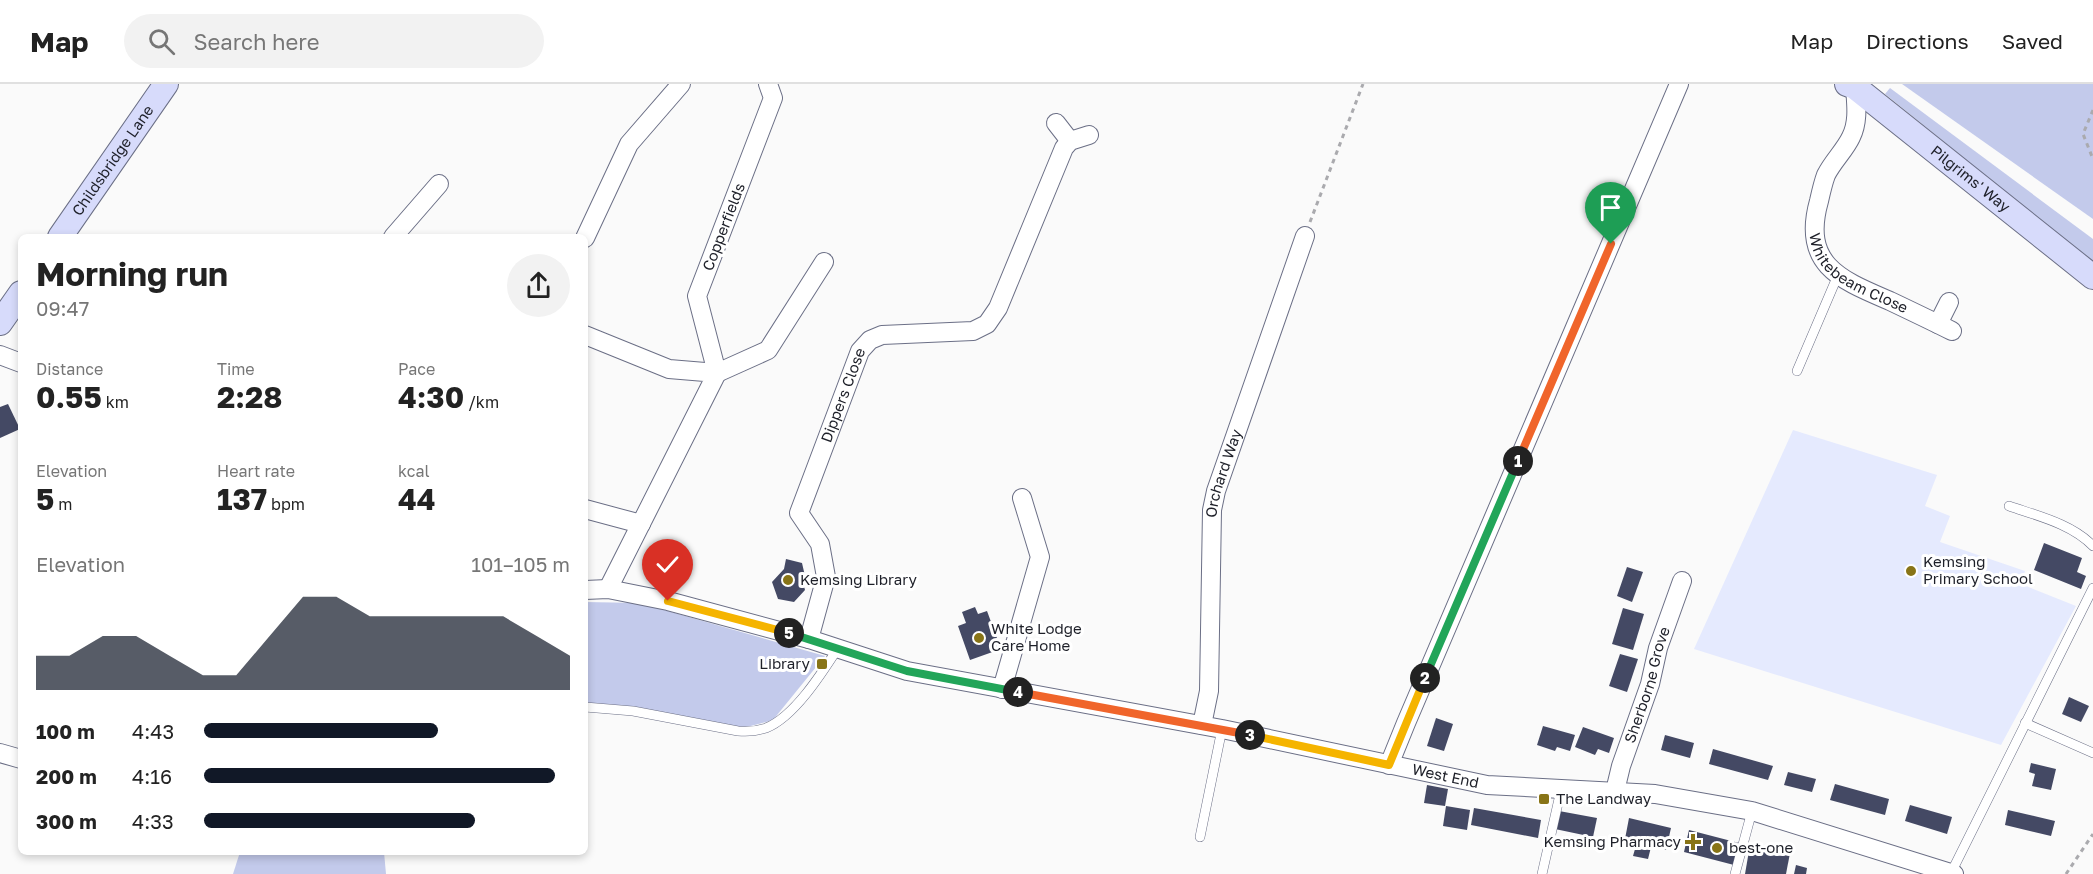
<!DOCTYPE html>
<meta charset="utf-8">
<style>
:root{--surface:#fff;--page:#f2f2f2;--text:#222;--muted:#767676;--line:#e0e0e0;--accent:#111827}
body{margin:0;font-family:"Golos Text",sans-serif;background:var(--page);color:var(--text);height:100vh;display:flex;flex-direction:column;font-size:22px;white-space:nowrap}
*{box-sizing:border-box;margin:0}
p{font-size:20px;color:var(--muted)}
.icon{flex:none;width:33px;height:33px;fill:none;stroke:currentColor;stroke-width:2;stroke-linecap:round;stroke-linejoin:round}
.map{position:relative;flex:1;overflow:hidden}
.side{position:absolute;left:18px;top:150px;width:570px;height:621px;display:flex;flex-direction:column;background:var(--surface);border-radius:9px;box-shadow:0 3px 9px #0003}
.side>*{flex:none}
.pin{position:absolute;display:grid;place-items:center;width:51px;height:51px;color:#fff;margin:-62px -26px;border-radius:50% 50% 50% 0;rotate:-45deg;box-shadow:0 0 6px #0007}
.pin .icon{rotate:45deg}
.km{position:absolute;width:30px;height:30px;margin:-15px;border-radius:50%;background:#222;color:#fff;font-size:16px;line-height:30px;text-align:center}
.round{display:grid;place-items:center;flex:none;width:63px;height:63px;border-radius:32px;background:var(--page)}
.headline{display:flex;align-items:center;justify-content:space-between;height:102px;padding:0 18px}
h1{font-size:33px;font-weight:700;line-height:45px}
.figures{display:grid;grid-template-columns:repeat(3,1fr);gap:9px;height:102px;padding:6px 18px}
.figures div{display:grid;align-content:center}
.figures b{font-size:30px;font-weight:700}
.figures small{font-size:16px;font-weight:400}
.figures p{font-size:16px}
.chart{height:168px;padding:12px 18px}
.chart p{display:flex;justify-content:space-between}
.chart svg{width:100%;height:108px;margin-top:6px;fill:var(--accent);opacity:.7}
ul{padding:0 18px;list-style:none;font-size:20px}
li{display:grid;grid-template-columns:96px 72px 1fr;align-items:center;height:45px}
li i{height:15px;border-radius:8px;background:var(--accent)}
header{display:flex;align-items:center;gap:36px;box-sizing:border-box;height:84px;padding:0 30px;background:var(--surface);border-bottom:2px solid var(--line)}
header strong{font-size:28px}
nav{display:flex;gap:33px;margin-inline-start:auto;font-size:21px}
.search{width:420px;height:54px;background:var(--page);display:flex;align-items:center;gap:15px;box-sizing:border-box;padding:0 21px;border-radius:33px;color:var(--muted);font-size:22px}
.map>svg:first-child{display:block}
.green{fill:#e5eafe}
.forest{fill:#c3caeb}
.building{fill:#444964}
.lines{fill:none;stroke-linecap:round;stroke-linejoin:round}
.lane-casing{stroke:#6b6f86;stroke-width:10}
.street-casing{stroke:#6b6f86;stroke-width:20}
.secondary-casing{stroke:#6b6f86;stroke-width:26}
.path{stroke:#aaaaae;stroke-width:3;stroke-dasharray:4.5 4.5;stroke-linecap:butt}
.lane{stroke:#fff;stroke-width:9}
.street{stroke:#fff;stroke-width:18}
.secondary{stroke:#d7dbfb;stroke-width:24}
.split-1-casing{stroke:#fff;stroke-width:12}
.split-2-casing{stroke:#fff;stroke-width:12}
.split-3-casing{stroke:#fff;stroke-width:12}
.split-4-casing{stroke:#fff;stroke-width:12}
.split-5-casing{stroke:#fff;stroke-width:12}
.split-6-casing{stroke:#fff;stroke-width:12}
.split-1{stroke:#f0652b;stroke-width:8}
.split-2{stroke:#22a559;stroke-width:8}
.split-3{stroke:#f5b400;stroke-width:8}
.split-4{stroke:#f0652b;stroke-width:8}
.split-5{stroke:#22a559;stroke-width:8}
.split-6{stroke:#f5b400;stroke-width:8}
.poi-dot{fill:#887417;stroke:#fff;stroke-width:2}
.labels{text-anchor:middle;stroke-width:6;stroke-linejoin:round;paint-order:stroke}
.street-label{font-size:15px;fill:#1e2029;stroke:#fff}
.poi-label{font-size:15px;fill:#1e2029;stroke:#fff;text-anchor:start}
</style>
<header>
<strong>Map</strong>
<div class="search"><svg class="icon" aria-label="search" viewBox="0 0 24 24"><circle cx="10" cy="10" r="6"/><path d="M15 15l6 6"/></svg>Search here</div>
<nav><a>Map</a><a>Directions</a><a>Saved</a></nav>
</header>
<div class="map">
<svg width="2093" height="790" viewBox="0 0 2093 790">
<rect width="100%" height="100%" fill="#fafafa"/>
<polygon class="green" points="1793,346 1937,391 1925,422 1950,432 1940,458 2025,487 2021,500 2076,522 2001,661 1694,565"/>
<g class="forest">
<polygon points="1902,0 2093,0 2093,135"/>
<polygon points="1890,4 2093,155 2093,179 1885,10"/>
<polygon points="585,518 640,519 825,572 773,636 743,644 585,620"/>
<polygon points="240,768 384,768 386,790 233,790"/>
</g>
<g class="building">
<polygon points="8,320 20,345 0,354 0,323"/>
<polygon points="2044,459 2082,474 2077,488 2086,492 2081,505 2034,486"/>
<polygon points="786,475 802,479 805,492 802,494 805,506 794,518 778,515 772,498 784,485"/>
<polygon points="1627,483 1643,488 1632,518 1617,512"/>
<polygon points="975,523 978,530 987,527 1001,565 970,576 958,542 966,539 962,528"/>
<polygon points="1623,524 1644,530 1633,566 1612,560"/>
<polygon points="1620,570 1638,575 1627,608 1609,602"/>
<polygon points="2069,613 2089,622 2081,638 2062,630"/>
<polygon points="1436,634 1453,640 1444,667 1427,662"/>
<polygon points="1543,642 1575,651 1570,667 1557,663 1555,667 1537,661"/>
<polygon points="1583,643 1614,654 1609,669 1598,665 1595,671 1575,663"/>
<polygon points="1665,651 1694,659 1690,674 1661,666"/>
<polygon points="1713,665 1773,682 1768,696 1709,680"/>
<polygon points="2031,679 2056,685 2051,706 2032,702 2035,690 2029,688"/>
<polygon points="1788,688 1816,695 1812,708 1784,701"/>
<polygon points="1835,700 1889,715 1885,731 1830,716"/>
<polygon points="1427,701 1448,705 1445,722 1424,719"/>
<polygon points="1910,721 1952,733 1947,750 1905,737"/>
<polygon points="1446,722 1470,726 1467,746 1443,742"/>
<polygon points="1474,724 1541,736 1538,754 1471,741"/>
<polygon points="2008,726 2055,737 2051,752 2005,741"/>
<polygon points="1559,727 1597,734 1593,753 1555,745"/>
<polygon points="1629,734 1671,744 1666,766 1651,763 1648,775 1633,772 1637,758 1625,755"/>
<polygon points="1689,746 1739,759 1734,781 1684,768"/>
<polygon points="1750,761 1790,769 1786,790 1745,790"/>
<polygon points="1796,781 1807,784 1806,790 1794,790"/>
</g>
<g class="lines">
<g class="lane-casing">
<g id="lane">
<polyline points="1797,287 1838,191"/>
<path d="M2009,422C2038,432 2072,440 2093,462"/>
<path d="M585,623L633,627L738,647C748,648 757,647 766,644C794,633 822,589 838,564"/>
<polyline points="2025,639 2093,669"/>
<polyline points="1200,753 1222,645"/>
<polyline points="1951,789 2093,504"/>
<polyline points="1542,790 1561,706"/>
<polyline points="1735,790 1752,727"/>
</g>
</g>
<g class="street-casing">
<g id="street">
<polyline points="768,0 773,14 697,212 717,289 768,266 824,178"/>
<path id="s1" d="M1855,3C1856,19 1859,37 1851,53C1845,66 1833,77 1826,91C1823,99 1821,108 1819,117C1801,181 1841,196 1890,217C1911,227 1932,237 1952,247"/>
<polyline points="1056,39 1070,57"/>
<polyline points="393,153 439,100"/>
<polyline points="585,154 629,60 681,0"/>
<polyline points="1938,240 1949,218"/>
<polyline points="585,251 669,285 717,289 608,505"/>
<polyline points="0,271 21,279"/>
<polyline points="585,425 641,440"/>
<path id="s2" d="M585,506L608,505L668,517L809,555L907,587L1222,645L1487,701L1655,710L1752,727L1954,790"/>
<path id="s3" d="M809,555L826,493L820,460L799,429L860,267L870,256L882,251L973,247L987,240L998,224L1064,64L1070,57L1089,51"/>
<polyline points="1002,605 1040,473 1022,414"/>
<path id="s4" d="M1202,641L1209,607L1212,426L1216,407L1305,152"/>
<polyline points="0,669 21,675"/>
<polyline points="1389,681 1406,639 1679,0"/>
<path id="s5" d="M1615,707L1621,682L1650,600L1658,564L1682,497"/>
</g>
</g>
<g class="secondary-casing">
<g id="secondary">
<path id="s6" d="M1847,0L1855,3L2093,193"/>
<path id="s7" d="M60,153L166,0"/>
<polyline points="0,239 21,209"/>
</g>
</g>
<g class="path">
<polyline points="2093,26 2083,50 2093,75"/>
<polyline points="1310,138 1363,0"/>
<polyline points="2066,790 2093,750"/>
</g>
<use href="#lane" class="lane"/>
<use href="#street" class="street"/>
<use href="#secondary" class="secondary"/>
</g>
<g class="lines">
<g class="split-1-casing">
<polyline id="split-1" points="1518,377 1611,160"/>
</g>
<g class="split-2-casing">
<polyline id="split-2" points="1425,594 1518,377"/>
</g>
<g class="split-3-casing">
<polyline id="split-3" points="1250,651 1389,681 1425,594"/>
</g>
<g class="split-4-casing">
<polyline id="split-4" points="1018,608 1250,651"/>
</g>
<g class="split-5-casing">
<polyline id="split-5" points="789,549 907,587 1018,608"/>
</g>
<g class="split-6-casing">
<polyline id="split-6" points="668,517 789,549"/>
</g>
<use href="#split-1" class="split-1"/>
<use href="#split-2" class="split-2"/>
<use href="#split-3" class="split-3"/>
<use href="#split-4" class="split-4"/>
<use href="#split-5" class="split-5"/>
<use href="#split-6" class="split-6"/>
</g>
<g class="poi-dot">
<circle cx="1911" cy="487" r="6"/>
<circle cx="788" cy="496" r="6"/>
<circle cx="979" cy="554" r="6"/>
<rect x="816" y="574" width="12" height="12" rx="3"/>
<rect x="1538" y="709" width="12" height="12" rx="3"/>
<path d="M1690 749h6v6h6v6h-6v6h-6v-6h-6v-6h6z"/>
<circle cx="1717" cy="764" r="6"/>
</g>
<g class="labels">
<g class="street-label">
<text dy="5" stroke="none"><textPath href="#s7" startOffset="93">Childsbridge Lane</textPath></text>
<text dy="5" stroke="none"><textPath href="#s6" startOffset="156">Pilgrims' Way</textPath></text>
<text transform="translate(724 143) rotate(-69)" y="5">Copperfields</text>
<text dy="5" stroke="none"><textPath href="#s1" startOffset="219">Whitebeam Close</textPath></text>
<text dy="5" stroke="none"><textPath href="#s3" startOffset="261">Dippers Close</textPath></text>
<text dy="5" stroke="none"><textPath href="#s4" startOffset="254">Orchard Way</textPath></text>
<text dy="5" stroke="none"><textPath href="#s5" startOffset="111">Sherborne Grove</textPath></text>
<text dy="5" stroke="none"><textPath href="#s2" startOffset="882">West End</textPath></text>
</g>
<g class="poi-label">
<text x="1923" y="483">Kemsing<tspan x="1923" dy="17">Primary School</tspan></text>
<text x="800" y="501">Kemsing Library</text>
<text x="991" y="550">White Lodge<tspan x="991" dy="17">Care Home</tspan></text>
<text x="810" y="585" text-anchor="end">Library</text>
<text x="1556" y="720">The Landway</text>
<text x="1681" y="763" text-anchor="end">Kemsing Pharmacy</text>
<text x="1729" y="769">best-one</text>
</g>
</g>
</svg>
<div class="pin" style="left:1611px;top:160px;background:#1e9e55"><svg class="icon" aria-label="arrive" viewBox="0 0 24 24"><path d="M6 21V4h12l-3 4 3 4H6"/></svg></div>
<div class="pin" style="left:668px;top:517px;background:#d93025"><svg class="icon" aria-label="check" viewBox="0 0 24 24"><path d="M5 12l5 5 9-10"/></svg></div>
<b class="km" style="left:1518px;top:377px">1</b>
<b class="km" style="left:1425px;top:594px">2</b>
<b class="km" style="left:1250px;top:651px">3</b>
<b class="km" style="left:1018px;top:608px">4</b>
<b class="km" style="left:789px;top:549px">5</b>
<section class="side">
<div class="headline"><div><h1>Morning run</h1><p>09:47</p></div><a class="round"><svg class="icon" aria-label="share" viewBox="0 0 24 24"><path d="M12 15V3M7 8l5-5 5 5M5 13v7h14v-7"/></svg></a></div>
<div class="figures">
<div><p>Distance</p><b>0.55<small> km</small></b></div>
<div><p>Time</p><b>2:28</b></div>
<div><p>Pace</p><b>4:30<small> /km</small></b></div>
</div>
<div class="figures">
<div><p>Elevation</p><b>5<small> m</small></b></div>
<div><p>Heart rate</p><b>137<small> bpm</small></b></div>
<div><p>kcal</p><b>44</b></div>
</div>
<div class="chart"><p><span>Elevation</span>101–105 m</p>
<svg viewBox="0 0 160 44" preserveAspectRatio="none"><path d="M0 44V30L10 30L20 22L30 22L40 30L50 38L60 38L70 22L80 6L90 6L100 14L110 14L120 14L130 14L140 14L150 22L160 30V44z"/></svg>
</div>
<ul>
<li><b>100 m</b>4:43<i style="width:64%"></i></li>
<li><b>200 m</b>4:16<i style="width:96%"></i></li>
<li><b>300 m</b>4:33<i style="width:74%"></i></li>
</ul>
</section>
</div>
